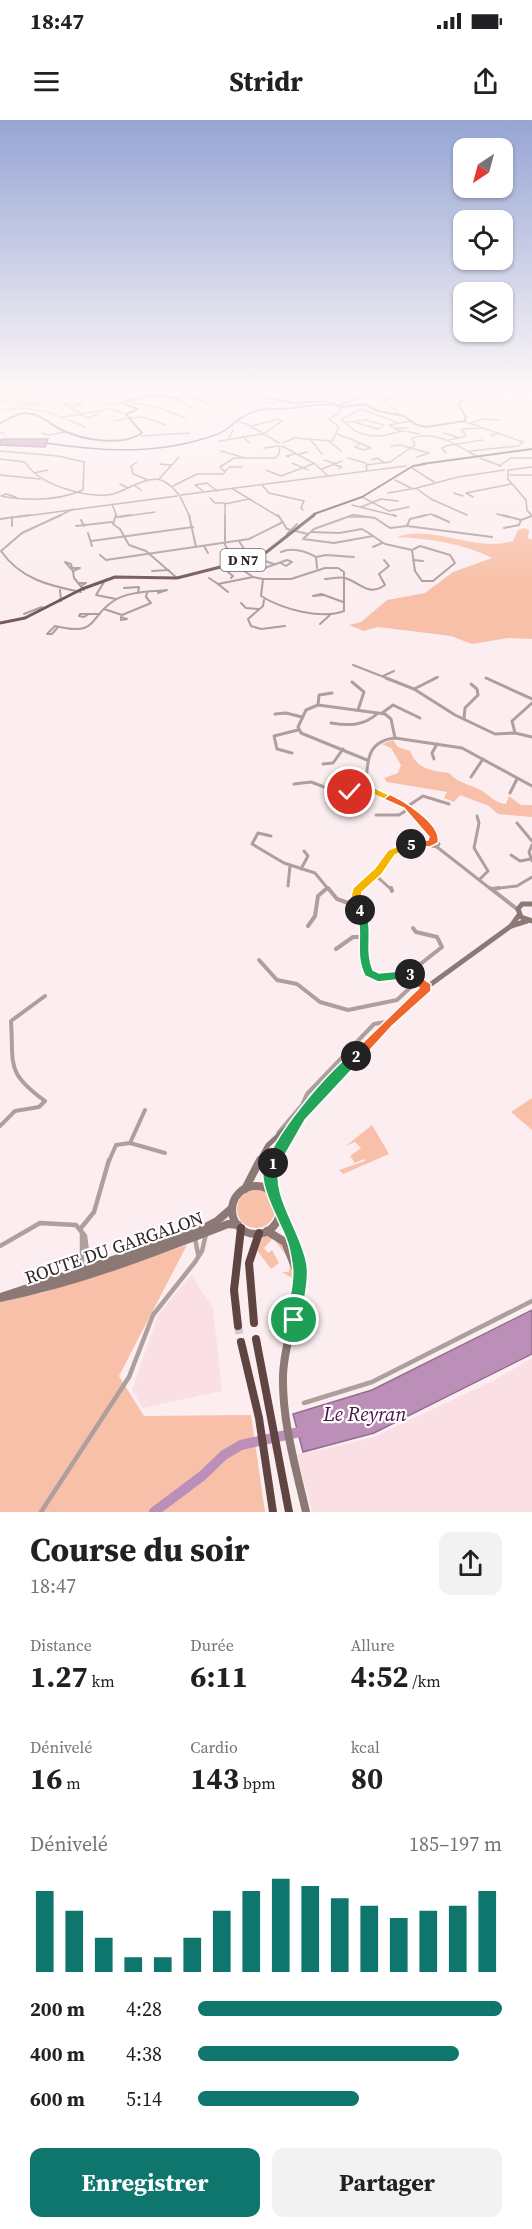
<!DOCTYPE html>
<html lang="fr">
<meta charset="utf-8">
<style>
:root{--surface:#fff;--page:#f2f2f2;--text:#202124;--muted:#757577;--accent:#0f766e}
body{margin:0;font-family:"Source Serif 4",serif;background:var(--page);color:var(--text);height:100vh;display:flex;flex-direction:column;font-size:22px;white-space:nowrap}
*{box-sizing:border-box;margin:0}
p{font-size:20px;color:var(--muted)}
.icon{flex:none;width:33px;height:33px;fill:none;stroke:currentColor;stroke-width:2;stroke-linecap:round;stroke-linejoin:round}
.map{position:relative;height:1392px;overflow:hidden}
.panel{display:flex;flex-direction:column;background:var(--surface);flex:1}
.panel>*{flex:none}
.needle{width:39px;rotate:216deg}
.tools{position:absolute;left:453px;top:18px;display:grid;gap:12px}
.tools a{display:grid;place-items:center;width:60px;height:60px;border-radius:12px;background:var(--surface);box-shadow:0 2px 4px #0004;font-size:30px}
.pin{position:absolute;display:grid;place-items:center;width:51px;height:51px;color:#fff;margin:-26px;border:3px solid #fff;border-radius:50%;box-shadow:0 2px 6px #0007}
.km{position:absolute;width:30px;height:30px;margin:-15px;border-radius:50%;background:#222;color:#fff;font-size:16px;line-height:30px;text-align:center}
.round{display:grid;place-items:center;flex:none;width:63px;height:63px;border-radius:12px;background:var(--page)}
.head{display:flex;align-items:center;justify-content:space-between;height:102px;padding:0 30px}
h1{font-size:33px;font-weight:700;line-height:45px}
.stats{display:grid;grid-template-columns:repeat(3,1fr);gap:9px;height:102px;padding:6px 30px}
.stats div{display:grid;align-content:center}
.stats b{font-size:30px;font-weight:700}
.stats small{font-size:16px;font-weight:400}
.stats p{font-size:16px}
.chart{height:168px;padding:12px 30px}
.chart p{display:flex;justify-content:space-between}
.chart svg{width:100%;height:108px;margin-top:6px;stroke:var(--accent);stroke-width:6}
.primary-button{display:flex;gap:12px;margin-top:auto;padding:12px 30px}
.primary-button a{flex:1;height:69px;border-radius:12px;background:var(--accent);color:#fff;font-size:24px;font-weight:700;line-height:69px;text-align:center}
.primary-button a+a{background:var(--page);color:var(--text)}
ul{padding:0 30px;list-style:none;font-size:20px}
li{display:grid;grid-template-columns:96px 72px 1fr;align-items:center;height:45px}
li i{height:15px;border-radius:8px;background:var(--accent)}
.status{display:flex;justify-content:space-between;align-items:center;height:42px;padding:0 30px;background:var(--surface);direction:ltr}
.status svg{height:16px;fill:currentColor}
header{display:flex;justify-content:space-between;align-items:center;height:78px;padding:0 30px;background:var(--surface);font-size:27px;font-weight:700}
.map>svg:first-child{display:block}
.built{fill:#fae0e4}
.green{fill:#f8c0a8}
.water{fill:#bb8fb7;stroke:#926f8c;stroke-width:1.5}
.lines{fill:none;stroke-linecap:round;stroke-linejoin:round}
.stream{stroke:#926f8c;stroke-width:1.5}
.river{stroke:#bb8fb7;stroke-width:10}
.highway-tunnel{stroke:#d3c6c8;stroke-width:8;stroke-dasharray:8 4.5;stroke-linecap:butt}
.street-far4{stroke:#ae9f9d;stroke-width:1.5}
.street-far3{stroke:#ae9f9d;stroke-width:2}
.street-far2{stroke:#ae9f9d;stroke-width:3}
.street-far1{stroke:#ae9f9d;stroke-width:4}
.street{stroke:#ae9f9d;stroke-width:4.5}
.secondary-far2{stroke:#8c7875;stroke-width:2}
.secondary-far1{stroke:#8c7875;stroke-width:5}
.secondary{stroke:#8c7875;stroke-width:8}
.primary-far1{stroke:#745b59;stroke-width:2}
.primary{stroke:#745b59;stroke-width:3}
.highway{stroke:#5f4441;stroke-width:8}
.split-1{fill:#22a559;stroke:#fff;stroke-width:1.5}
.split-2{fill:#22a559;stroke:#fff;stroke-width:1.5}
.split-3{fill:#f0652b;stroke:#fff;stroke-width:1.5}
.split-4{fill:#22a559;stroke:#fff;stroke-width:1.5}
.split-5{fill:#f5b400;stroke:#fff;stroke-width:1.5}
.split-6{fill:#f0652b;stroke:#fff;stroke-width:1.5}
.split-7{fill:#f5b400;stroke:#fff;stroke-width:1.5}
.labels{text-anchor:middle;stroke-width:4.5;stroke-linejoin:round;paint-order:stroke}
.shield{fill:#fff;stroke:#6f6667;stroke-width:1.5}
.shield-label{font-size:14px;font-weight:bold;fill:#312426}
.near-street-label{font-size:18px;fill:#312426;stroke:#fff}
.near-water-label{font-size:20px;font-style:italic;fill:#491347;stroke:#fff}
</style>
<div class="status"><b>18:47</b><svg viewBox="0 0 49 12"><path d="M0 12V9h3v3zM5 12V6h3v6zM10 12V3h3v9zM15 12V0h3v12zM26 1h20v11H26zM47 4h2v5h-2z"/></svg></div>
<header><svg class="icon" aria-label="menu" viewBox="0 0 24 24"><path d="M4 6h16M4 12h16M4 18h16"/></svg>Stridr<svg class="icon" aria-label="share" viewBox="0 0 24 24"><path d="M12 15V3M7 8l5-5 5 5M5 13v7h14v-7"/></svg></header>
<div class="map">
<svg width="532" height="1392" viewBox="0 0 532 1392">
<rect width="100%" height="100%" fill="#fceef0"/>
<g class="built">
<polygon points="191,1155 213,1188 222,1271 143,1288 132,1270 158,1195"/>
<polygon points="532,1238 532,1392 312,1392 297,1335 371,1318 493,1261"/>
</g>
<g class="green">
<polygon points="0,270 32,275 47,283 38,286 0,285"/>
<path d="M525,408L529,410L528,418L532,420V519L508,518L472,524L451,516L378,507L364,511L349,505L361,502L387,480L425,473L453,452L492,438C463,423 430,419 397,417C435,404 474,433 513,421L518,410Z"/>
<path d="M393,620L398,627L410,631C418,650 430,650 449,653C460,665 472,664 484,672C492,678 496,683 506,684L509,676L521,685H532V697L498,694L489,686L460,675L454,682L444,678L447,672L387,662L384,658L398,653L401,645L391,628L382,624Z"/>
<polygon points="532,978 532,1010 511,992"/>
<polygon points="372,1005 389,1034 343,1054 339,1050 365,1041 364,1039 355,1043 350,1036 361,1028 355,1022 346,1026"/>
<circle cx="256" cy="1089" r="19"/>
<path d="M266,1115H275C288,1123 296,1145 295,1160L282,1152H289L290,1140L273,1118L264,1128L268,1133L272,1130L279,1143L271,1149L255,1128L257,1121Z"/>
<polygon points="187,1125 119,1256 144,1296 251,1295 265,1392 0,1392 0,1182 42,1173"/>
</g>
<g class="water">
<polygon points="4,319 48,319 45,327 0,325 0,320"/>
<polygon points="532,1190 532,1234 374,1313 303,1332 293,1294 372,1270"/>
</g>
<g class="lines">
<g class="stream">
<polyline points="339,285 368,276 373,270"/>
<path d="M46,323C105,332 161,335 218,314C228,310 235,301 244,296C261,286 276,290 293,288C308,286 319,283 334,285"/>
</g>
<polyline class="river" points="154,1392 202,1356 224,1335 241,1325 304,1311"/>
<polyline class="highway-tunnel" points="238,1206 241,1222"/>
<g class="street-far4">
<polyline points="216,270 241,276"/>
<polyline points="276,270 299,276 323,270"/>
<polyline points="392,270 403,275 385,280 400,295"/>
<polyline points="438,270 467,278"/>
<polyline points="452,270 469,275"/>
<polyline points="255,271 263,282 276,284"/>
<polyline points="282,272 303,270"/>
<polyline points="381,272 388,278"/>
<polyline points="157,276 161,274 159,270"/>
<polyline points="105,277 128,277 133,283 158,287 185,298"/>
<polyline points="181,277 201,280 210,285"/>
<polyline points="177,279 193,288"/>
<polyline points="449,279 443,277 452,276"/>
<polyline points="321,281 351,270"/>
<polygon points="83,283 71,288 64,284"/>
<polyline points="103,284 121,284"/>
<polyline points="71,288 81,293"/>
<path d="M0,290C36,285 53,293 85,307"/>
<polyline points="80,295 89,298 97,294"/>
<polyline points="63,297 110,289 126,294"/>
<polyline points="128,298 143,297 166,305"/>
<polyline points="114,301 128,298"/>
<polyline points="234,301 247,304 279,323"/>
<polyline points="411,301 389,305 398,310 420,314"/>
<polyline points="347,302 366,300 384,305 378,309 354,302"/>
<path d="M397,302L360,289L342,299C358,319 378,319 401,311"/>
<polyline points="464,302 480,306"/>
<polyline points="471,303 482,299 499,300"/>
<polyline points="395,308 408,308"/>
<polyline points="0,312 4,314"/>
<polyline points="42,313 49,315 66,312"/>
<polyline points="444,313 457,317"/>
<polyline points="337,314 360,323"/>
<polyline points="141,316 190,313"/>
<polyline points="243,316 249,323"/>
<polyline points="494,317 491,315 497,314"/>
<polyline points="229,318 233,310"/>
<polyline points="311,320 322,334"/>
<polyline points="449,320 466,316 461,309 483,308 523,322 518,326 470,331"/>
<polyline points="219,321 263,314 282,301 278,299 252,306"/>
<polyline points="330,322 341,331"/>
<polyline points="283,323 294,318 332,321 339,307 329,299 339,293 340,287"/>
<polygon points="360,323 371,328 363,330 355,327"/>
<polyline points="282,326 315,344 328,356"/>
<polyline points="391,326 400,325 429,333 417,337"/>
<polyline points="264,328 279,326"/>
<path d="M0,331L58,336L84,342L83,370C57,381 28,381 1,376L6,374L16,377"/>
<polyline points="221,331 245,338"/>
<polyline points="446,333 442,328 446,326 482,320"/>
<polyline points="300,334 307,332"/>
<polyline points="289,337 286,336 295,334"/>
<polyline points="348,338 366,343"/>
<polyline points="480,338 501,346"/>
<path d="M0,339L25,342C38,365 88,379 113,374C128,370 145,356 161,360C169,363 174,369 179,375"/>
<polyline points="324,340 336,344"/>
<polyline points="372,340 377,338 385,343"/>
<polyline points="137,342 131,346 133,354 148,360"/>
<polyline points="292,343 308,350"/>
<polyline points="160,344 171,345"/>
<polyline points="335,345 342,347 339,349"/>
<polyline points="499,346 511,338 532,338"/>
<polyline points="412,348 434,362"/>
<polyline points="322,349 342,341"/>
<polyline points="266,350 281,356 313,344"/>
<path d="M367,350L366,345L390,342L415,325L412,318C435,310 457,325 476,336"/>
<polyline points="508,350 508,359 526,380 527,390 532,396"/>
<polyline points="509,350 532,347"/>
<polyline points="225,351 230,347 242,347"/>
<polyline points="34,353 48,350"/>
<polyline points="0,355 40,359"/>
<polyline points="510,355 532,355"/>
<polyline points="159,359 179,337"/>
<polyline points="395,360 413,369 458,357 504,350"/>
<polyline points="120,364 128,368"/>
<polyline points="262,365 269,373 304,381 301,388 303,390"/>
<polyline points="135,366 141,370"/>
<polyline points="173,366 197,354 223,354 225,352 220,347 234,338 275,338 279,334 280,326"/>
<polyline points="233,369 279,397"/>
<polyline points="417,369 431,379 467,395"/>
<polyline points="203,371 195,365 207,363 217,371"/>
<polyline points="388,373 411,369"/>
<polyline points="454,373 463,376"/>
<polyline points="181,375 406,346"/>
<polyline points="180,376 190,397"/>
<polyline points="362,377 389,391 409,387"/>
<polyline points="473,377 466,373 511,364"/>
<polyline points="210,378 215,383 225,383"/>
<polyline points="112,384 117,397"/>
<polyline points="352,385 396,396"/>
<polyline points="361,387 381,379 398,381"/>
<polyline points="497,394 508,397"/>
<polyline points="18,397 177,376"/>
<polyline points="57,397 73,389"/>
<polyline points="120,397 155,392"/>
<polyline points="225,397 225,384 249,379"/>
<polyline points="348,397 365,397"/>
<polyline points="420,397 431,394 437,397"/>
</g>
<g class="street-far3">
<path d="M61,395L22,413L1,431C20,459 50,466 81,472"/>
<polyline points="116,395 113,404 120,409 129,425 146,431 177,458"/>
<polyline points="189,395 196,427"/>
<polyline points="225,395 225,425 229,431"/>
<polyline points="278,395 287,409 308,414"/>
<polyline points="353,395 314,409 303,419 334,423 373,416 385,424 412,430"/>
<polyline points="354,395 375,398 390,408 407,406 492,417"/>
<polyline points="393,395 396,396"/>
<polyline points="434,395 449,402"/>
<polyline points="502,395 521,400"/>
<polyline points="12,397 12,406"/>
<polyline points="117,397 131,395"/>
<polyline points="0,399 30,395"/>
<polyline points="81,400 84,406"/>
<polyline points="76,406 112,402"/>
<polyline points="407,406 410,399 426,395"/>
<polyline points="504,408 519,405 521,400 532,396"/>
<polyline points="311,412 339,413 362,409 372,415"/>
<polyline points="88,413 92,426"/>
<polyline points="287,414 297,404"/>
<polyline points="91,421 193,407"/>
<polyline points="239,421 244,429"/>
<polyline points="204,426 208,433"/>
<polygon points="420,426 450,435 455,443 433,461 422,461 415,451 412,430"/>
<polyline points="373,427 382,423"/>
<path d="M281,432C293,427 305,431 316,437L317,448"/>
<polyline points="100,435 106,440 249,419 283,402"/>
<polyline points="316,437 326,435 354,437"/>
<polyline points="413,440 423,441"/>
<polyline points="265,441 274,444"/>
<polygon points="65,442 71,444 72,448 80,448 73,451"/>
<polyline points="234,444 253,457 263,459"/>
<path d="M325,448H338L344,452V491C321,500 282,489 261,476L263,459H291Z"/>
<polyline points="246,450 259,450 287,440 292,442 286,446 281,443"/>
<polyline points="73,451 74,458 84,470"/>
<polyline points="152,451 169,450"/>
<polyline points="228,452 233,456 231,458"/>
<polyline points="209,458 218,464"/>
<path d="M325,459C331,459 339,456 345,458C361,463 368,477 385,465L379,454L389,446L384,440"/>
<polyline points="104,462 96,475 116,479"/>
<polyline points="79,463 86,463 81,466"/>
<polyline points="124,468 139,467 138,473"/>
<polyline points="60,470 61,481"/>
<polyline points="228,472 218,464 253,457"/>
<polygon points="321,474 324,475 313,476"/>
<polyline points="324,475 343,482"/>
<polyline points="264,480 263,486 248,499 251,506 261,509 285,506"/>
<polyline points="241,483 246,488 258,489"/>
<polyline points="104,489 122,495 151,483 146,477 147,473"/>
<polyline points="24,494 42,487"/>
<polygon points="80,494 89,494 84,497 79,496"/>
<polyline points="89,494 100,494"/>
<polygon points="121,497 127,499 121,500"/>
<polyline points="320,504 330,495"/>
<path d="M58,507L52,514H47L55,506C100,517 87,497 115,480C130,471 151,472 167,470L158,473"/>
<polyline points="353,545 389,559"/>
<polyline points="383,556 394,551"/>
<polyline points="486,558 489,559"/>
<polyline points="433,559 438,557"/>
</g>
<g class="street-far2">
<polyline points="386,558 414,569 455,595 495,614 515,613 532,617"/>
<polyline points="486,558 532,579"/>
<polyline points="352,562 364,572 358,590"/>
<polyline points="414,569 436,558"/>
<polyline points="318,585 319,575 332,573"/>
<polyline points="382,593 393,585 420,598"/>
<polyline points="275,594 286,593 302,597"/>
<polyline points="464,598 465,588 478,575 477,569 471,564"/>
<path d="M331,603C349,606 364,606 378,593"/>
<polyline points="515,613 512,601 532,583"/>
<polyline points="292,633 277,629 274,616 298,610"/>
<polyline points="434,639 432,633 437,624"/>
<polyline points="367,640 301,613 298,607 306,590 318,585 385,594 391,599 395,618"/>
<polyline points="323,644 333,643 343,629"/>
<polyline points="471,657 483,639"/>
<polyline points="294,664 311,662 340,673 366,667"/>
<polyline points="510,673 517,659"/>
<polyline points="408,686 423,676 449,684"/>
<polyline points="376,695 399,695 410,688"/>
<polyline points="477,696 479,703 474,728 488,751 479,760"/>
<polyline points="517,703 532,721"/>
<polyline points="271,716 258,713 252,724 284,743 315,753 329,770"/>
<polyline points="435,721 430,723 432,726 437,727 492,770"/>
<polyline points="532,725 529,732 532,741"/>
<path d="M437,727L439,724L432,712L408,686L366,667C367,643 366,621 395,618L462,628L532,666"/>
<polyline points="511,735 520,741 531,739"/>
<polyline points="301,749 308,736 304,731"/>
<polyline points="375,755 392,770"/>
<polyline points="288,766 290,746"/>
<polyline points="492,769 517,766 532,757"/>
<polyline points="358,770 401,727 430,724"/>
</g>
<g class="street-far1">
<polyline points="328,768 337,779 357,786"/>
<polyline points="359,768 356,778 364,805 368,851 380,858 409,853 427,867"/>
<polyline points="391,768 392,771"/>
<polyline points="490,768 517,789"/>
<polyline points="492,769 499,768"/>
<polyline points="308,806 315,796 318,776 326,769"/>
<polyline points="336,829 353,817 365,817"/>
<polyline points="259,840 277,860 297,864 320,882 348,890 397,880 417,861"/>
<polyline points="409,853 442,827 437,817 416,812 413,808"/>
<path d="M0,1006L15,991L39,987L45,981C5,952 14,945 11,901L45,876"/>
<polyline points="278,1013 302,985 307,974 374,904 386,902"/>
<polyline points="130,1023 145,990"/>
<polyline points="109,1041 116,1025 130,1023 165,1033"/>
</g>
<g class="street">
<polyline points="81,1108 94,1092 109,1040"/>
<polyline points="82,1113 82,1150"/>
<polyline points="195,1118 198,1134"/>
<polyline points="0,1126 40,1103 76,1105 85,1116 89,1148"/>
<polyline points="304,1283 372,1262 532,1181"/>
<polyline points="41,1392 129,1257 153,1195 195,1142 202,1131 206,1114"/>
</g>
<g class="secondary-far2">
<polyline points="249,270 264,272"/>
<polyline points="525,270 532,271"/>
<polyline points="266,278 294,283 324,281 342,287 365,284 378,291 404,296 415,304 426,307 465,301 466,297 458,284 472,272 483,270"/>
<path d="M0,303C8,300 17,293 26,293C40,294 49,303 60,309C81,320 122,327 142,313L126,294L138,289L121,283L152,275L180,279L184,270"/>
</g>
<g class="secondary-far1">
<polyline points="532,784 522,784 518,789 521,797 532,801"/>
<polyline points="511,806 527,801"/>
<polyline points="259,1041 268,1025 307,989 388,902 427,867 511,806 519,795"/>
<polyline points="273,1041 297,1002"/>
</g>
<g class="secondary">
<circle cx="256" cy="1090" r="24"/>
<polyline points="245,1069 260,1040"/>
<polyline points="273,1072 270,1053 274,1040"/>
<path d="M280,1092C286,1106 295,1119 298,1134C306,1176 284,1215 283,1256C282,1302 296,1348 306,1392"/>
<polyline points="267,1111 285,1122 299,1157"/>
<polyline points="1,1177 194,1113 217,1101 232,1088"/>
<path d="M0,1178C79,1162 153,1133 228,1104L238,1105"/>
</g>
<g class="primary-far1">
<polyline points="422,344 532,329"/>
<polyline points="314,394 362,377 413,346 425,344"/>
<polyline points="312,397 315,394"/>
</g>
<polyline class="primary" points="0,503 25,498 82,469 115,457 177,458 252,439 264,434 314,395"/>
<g class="highway">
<polyline points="254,1203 249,1143 259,1113"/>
<polyline points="238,1206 234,1170 241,1108"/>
<polyline points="256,1219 289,1392"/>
<polyline points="241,1222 259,1298 273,1392"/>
</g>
</g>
<linearGradient id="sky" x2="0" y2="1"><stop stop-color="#96a5d4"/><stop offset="0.58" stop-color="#fef7f8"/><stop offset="1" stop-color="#fef7f8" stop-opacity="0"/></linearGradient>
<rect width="532" height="465" fill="url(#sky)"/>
<path class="split-1" d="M273,1036L280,1043C270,1076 302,1111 307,1145C310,1161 303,1183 301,1200L299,1206L294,1208L288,1206L286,1200C288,1183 295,1161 292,1144C291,1137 290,1129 287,1121C282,1104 245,1047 273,1036Z"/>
<path class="split-2" d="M356,931L363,936L361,940L305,1000L278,1047H268C260,1030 338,938 356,931Z"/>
<polygon class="split-3" points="410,850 431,864 431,871 392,906 361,940 352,940 352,933 419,868 405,854"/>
<path class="split-4" d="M360,786L364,787C375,809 364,829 373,850L379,853L410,850L416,854L414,858L378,862L365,856C353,833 365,812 355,790Z"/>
<polygon class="split-5" points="411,721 414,722 414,726 395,735 382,754 362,772 361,780 365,790 364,793 356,793 350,780 353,768 375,748 388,730"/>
<path class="split-6" d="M384,672C401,678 443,704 438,723L430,727L407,726V722L428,720L429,717L404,688L381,678L380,675Z"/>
<polygon class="split-7" points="363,665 369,665 389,675 384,679 365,671 350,675 345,672"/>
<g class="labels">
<rect class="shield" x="220.5" y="429" width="45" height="22" rx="4.5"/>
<g class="shield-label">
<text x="243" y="445">D N7</text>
</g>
<g class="near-street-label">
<text transform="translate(114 1128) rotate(-19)" y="6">ROUTE DU GARGALON</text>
</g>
<g class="near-water-label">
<text x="365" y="1301">Le Reyran</text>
</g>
</g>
</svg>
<div class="tools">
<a><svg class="needle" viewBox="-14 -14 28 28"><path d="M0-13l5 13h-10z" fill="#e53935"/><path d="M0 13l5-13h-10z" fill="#757577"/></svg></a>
<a><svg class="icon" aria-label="locate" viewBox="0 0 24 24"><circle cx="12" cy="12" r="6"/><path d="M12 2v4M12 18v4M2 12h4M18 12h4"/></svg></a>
<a><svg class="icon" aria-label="layers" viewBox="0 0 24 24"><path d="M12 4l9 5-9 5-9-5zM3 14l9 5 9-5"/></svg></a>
</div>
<div class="pin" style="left:294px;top:1200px;background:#1e9e55"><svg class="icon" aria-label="arrive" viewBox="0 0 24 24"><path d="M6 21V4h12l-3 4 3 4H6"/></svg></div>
<div class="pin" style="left:350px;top:672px;background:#d93025"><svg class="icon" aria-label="check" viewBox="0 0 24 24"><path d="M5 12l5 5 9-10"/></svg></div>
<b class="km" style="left:273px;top:1043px">1</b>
<b class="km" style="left:356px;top:936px">2</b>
<b class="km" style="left:410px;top:854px">3</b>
<b class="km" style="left:360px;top:790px">4</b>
<b class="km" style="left:411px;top:724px">5</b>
</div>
<section class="panel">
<div class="head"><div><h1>Course du soir</h1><p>18:47</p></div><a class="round"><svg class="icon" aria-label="share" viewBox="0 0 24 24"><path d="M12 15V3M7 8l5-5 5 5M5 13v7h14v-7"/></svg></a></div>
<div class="stats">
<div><p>Distance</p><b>1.27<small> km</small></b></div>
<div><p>Durée</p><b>6:11</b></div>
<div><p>Allure</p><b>4:52<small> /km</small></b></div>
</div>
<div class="stats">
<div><p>Dénivelé</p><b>16<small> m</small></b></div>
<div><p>Cardio</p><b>143<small> bpm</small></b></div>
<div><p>kcal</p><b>80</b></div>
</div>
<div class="chart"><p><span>Dénivelé</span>185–197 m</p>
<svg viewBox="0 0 160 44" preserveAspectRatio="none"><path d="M5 44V11M15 44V19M25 44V30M35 44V38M45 44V38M55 44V30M65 44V19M75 44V11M85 44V6M95 44V9M105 44V14M115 44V17M125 44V22M135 44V19M145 44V17M155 44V11"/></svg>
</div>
<ul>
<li><b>200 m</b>4:28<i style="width:100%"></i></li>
<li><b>400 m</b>4:38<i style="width:86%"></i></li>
<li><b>600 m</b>5:14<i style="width:53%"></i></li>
</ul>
<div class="primary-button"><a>Enregistrer</a><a>Partager</a></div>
</section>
